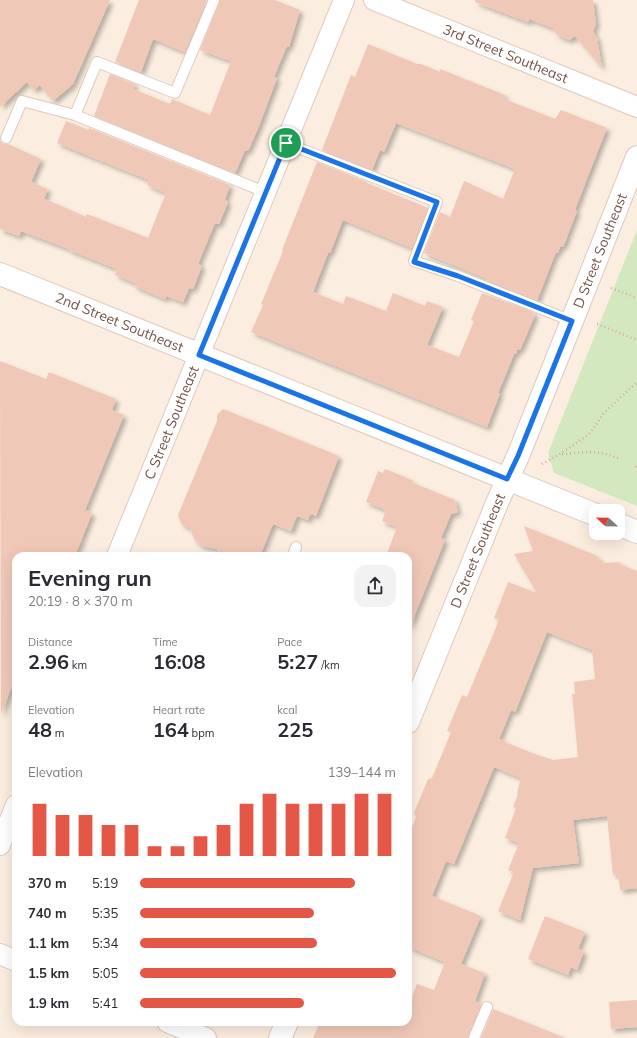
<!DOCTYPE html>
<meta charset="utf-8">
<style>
:root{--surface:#fff;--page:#f2f2f3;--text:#2b2b33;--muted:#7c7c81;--accent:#e45746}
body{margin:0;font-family:Mulish,sans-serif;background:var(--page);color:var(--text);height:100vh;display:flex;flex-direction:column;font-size:15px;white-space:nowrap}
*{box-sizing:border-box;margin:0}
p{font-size:13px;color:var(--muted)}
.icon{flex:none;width:22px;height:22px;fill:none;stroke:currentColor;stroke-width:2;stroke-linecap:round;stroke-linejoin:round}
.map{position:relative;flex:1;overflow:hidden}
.panel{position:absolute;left:12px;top:552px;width:400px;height:474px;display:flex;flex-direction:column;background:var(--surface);border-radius:12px;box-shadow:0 4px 16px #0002}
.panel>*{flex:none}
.needle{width:26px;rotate:292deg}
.buttons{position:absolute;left:589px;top:504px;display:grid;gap:8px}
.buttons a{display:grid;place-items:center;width:36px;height:36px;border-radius:8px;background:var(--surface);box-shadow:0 4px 16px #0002;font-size:20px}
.pin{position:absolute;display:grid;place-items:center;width:34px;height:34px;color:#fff;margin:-17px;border:2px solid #fff;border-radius:50%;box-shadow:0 1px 4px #0007}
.round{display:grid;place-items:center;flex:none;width:42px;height:42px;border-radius:12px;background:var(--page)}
.headline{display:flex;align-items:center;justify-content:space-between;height:68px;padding:0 16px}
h1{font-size:22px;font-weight:700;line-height:30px}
.figures{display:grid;grid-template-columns:repeat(3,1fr);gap:6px;height:68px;padding:4px 16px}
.figures div{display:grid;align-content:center}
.figures b{font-size:20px;font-weight:700}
.figures small{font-size:11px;font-weight:400}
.figures p{font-size:11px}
.chart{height:112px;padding:8px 16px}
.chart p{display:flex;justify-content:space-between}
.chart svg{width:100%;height:72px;margin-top:4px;stroke:var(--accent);stroke-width:6}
ul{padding:0 16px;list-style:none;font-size:13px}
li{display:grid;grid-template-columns:64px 48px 1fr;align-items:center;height:30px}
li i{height:10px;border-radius:5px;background:var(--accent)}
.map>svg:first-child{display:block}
.green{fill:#d4e8bf}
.building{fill:#f0c8b8;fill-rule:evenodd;filter:url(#shadow)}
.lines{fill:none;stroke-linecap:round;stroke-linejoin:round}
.service-casing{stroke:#dfc9bc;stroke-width:12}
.minor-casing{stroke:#dfc9bc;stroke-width:22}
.tertiary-casing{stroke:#dfc9bc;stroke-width:24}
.path{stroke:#d4ab9c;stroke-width:2.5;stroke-dasharray:1 3;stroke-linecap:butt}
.service{stroke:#fff;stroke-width:10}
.minor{stroke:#fff;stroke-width:20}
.tertiary{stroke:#fff;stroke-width:22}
.route-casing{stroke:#fff;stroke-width:8}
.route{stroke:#1a73e8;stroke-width:5}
.labels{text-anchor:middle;stroke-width:3;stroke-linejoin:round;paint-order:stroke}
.street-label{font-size:14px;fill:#715248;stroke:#fff2e5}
</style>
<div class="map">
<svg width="637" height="1038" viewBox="0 0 637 1038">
<defs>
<filter id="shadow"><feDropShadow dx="3.5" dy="3.5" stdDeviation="2" flood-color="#0004"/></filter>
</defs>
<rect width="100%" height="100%" fill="#fbeddf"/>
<polygon class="green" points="637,230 637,506 554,473 548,453"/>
<g class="building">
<polygon points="0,0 110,0 73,84 53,101 40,85 34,90 27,82 0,107"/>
<polygon points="139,0 207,0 185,52 153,39 141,72 115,62"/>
<polygon points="220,0 275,0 300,10 289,47 287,46 286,48 274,77 277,78 259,126 248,151 245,150 236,171 235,173 94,116 110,74 135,84 133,89 170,104 172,99 210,115 231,61 200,50"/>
<polygon points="475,0 593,0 596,24 593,31 597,38 602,68 575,36 569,40 557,35 553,28 529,19 528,22 475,2"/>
<polygon points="368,44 417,64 421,64 440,72 440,69 505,95 504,99 555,119 561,110 607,128 586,181 575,210 577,211 563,247 560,246 558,253 556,252 537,300 487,280 488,279 424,253 440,212 450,217 464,181 503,199 515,169 396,123 384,152 380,150 372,170 322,150 351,75 355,77"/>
<polygon points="66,121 88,130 89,128 230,185 225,200 228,202 219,224 215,223 198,264 202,266 193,289 189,288 183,302 166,296 165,299 134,286 135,283 115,275 117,269 69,250 69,249 21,231 19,236 0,229 0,141 3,144 8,144 41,159 31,182 48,189 44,199 57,204 86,217 87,214 148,238 166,193 147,185 149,180 57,143"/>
<polygon points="317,162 367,182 367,183 428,208 412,248 343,220 330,253 328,253 313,292 343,304 346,296 386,311 393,293 425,306 427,301 443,307 427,345 459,357 474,321 471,320 482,293 533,312 535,315 520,350 517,350 516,354 514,354 498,393 500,393 487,427 251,332 263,305 261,304 283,251 282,250"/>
<polygon points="0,361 46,379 49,372 116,399 112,410 124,415 85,510 92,513 75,556 16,556 16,676 1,714"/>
<polygon points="223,409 339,456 316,516 310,514 308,520 297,516 291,531 273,524 260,556 226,556 219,553 217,549 202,546 198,543 194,539 190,528 183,525 181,523 178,515 217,421 217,415"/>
<polygon points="385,469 412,480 411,482 455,500 458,512 451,514 441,538 445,540 409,629 408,556 386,556 397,527 382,521 386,510 366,502 378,471 383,473"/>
<path d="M524,526L595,555L603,563L619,562L622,565L637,571V888L620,890L618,874L613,875L607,816L573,820L579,863L533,868L520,920L498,911L514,872L508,870L519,843L505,838L516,808L513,807L518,794L517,793L521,778L494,767L454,864L446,861L432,896L481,916L461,964L485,973L475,1001L481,1004L468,1038H313L320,1022H408V1007L417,984L434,990L445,962L408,947V838L416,817L414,813L428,779L432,778L451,732L447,731L462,695L467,697L499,620L494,618L508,582L537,593L514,554L533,551ZM547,632L592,650L595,679L574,682L575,694H572L578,757L553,760L532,753L505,742L506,741L499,739L511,710L515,712Z"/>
<polygon points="545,916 585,932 578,949 584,951 577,970 571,967 568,975 528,959"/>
<polygon points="637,1000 637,1027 611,1029 609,1002"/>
<polygon points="493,1009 563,1037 563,1038 481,1038"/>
</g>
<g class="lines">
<g class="service-casing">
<g id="service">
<polyline points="75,115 97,62 175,93 214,0"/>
<polyline points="6,138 22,101 75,115 265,192"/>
<polyline points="286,143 437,202 414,261 458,276 572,321"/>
<polyline points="293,556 296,547"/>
<polyline points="474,1038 487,1007"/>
</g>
</g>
<g class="minor-casing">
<g id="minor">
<path id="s1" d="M374,0L637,107"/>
<path id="s2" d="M117,556L344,0"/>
<polyline points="0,845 16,805"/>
<polyline points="0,954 16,961"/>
<polyline points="167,1022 206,1038"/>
</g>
</g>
<g class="tertiary-casing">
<g id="tertiary">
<path id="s3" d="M0,274L596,515"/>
<polyline points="618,524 637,532"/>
<path id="s4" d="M408,722L497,503L518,456L572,321L637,157"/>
<polyline points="280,1038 287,1022"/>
</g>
</g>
<g class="path">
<polyline points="611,288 637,298"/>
<polyline points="597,324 637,340"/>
<polyline points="562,454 589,452 602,453 618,458"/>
<polyline points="542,464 560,454 588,435 595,426 604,413 637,382"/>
<polyline points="636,467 637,465"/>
</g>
<use href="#service" class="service"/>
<use href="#minor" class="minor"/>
<use href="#tertiary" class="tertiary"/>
</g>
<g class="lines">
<g class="route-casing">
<polygon id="route" points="286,143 437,202 414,262 458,276 572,321 518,456 507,479 199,355"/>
</g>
<use href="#route" class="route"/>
</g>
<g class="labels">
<g class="street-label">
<text dy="5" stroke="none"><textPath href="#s1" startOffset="142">3rd Street Southeast</textPath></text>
<text dy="5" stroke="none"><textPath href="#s4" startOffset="509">D Street Southeast</textPath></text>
<text dy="5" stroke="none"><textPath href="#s3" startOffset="129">2nd Street Southeast</textPath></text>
<text dy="5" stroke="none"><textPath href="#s2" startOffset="144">C Street Southeast</textPath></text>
<text dy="5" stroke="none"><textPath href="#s4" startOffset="185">D Street Southeast</textPath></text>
</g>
</g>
</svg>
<div class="buttons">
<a><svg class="needle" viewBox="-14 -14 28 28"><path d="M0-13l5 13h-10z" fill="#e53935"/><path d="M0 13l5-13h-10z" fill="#7c7c81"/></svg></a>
</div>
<div class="pin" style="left:286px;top:143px;background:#1e9e55"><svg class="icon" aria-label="arrive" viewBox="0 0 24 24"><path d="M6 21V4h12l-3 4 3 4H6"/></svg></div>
<section class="panel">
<div class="headline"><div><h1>Evening run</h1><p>20:19 · 8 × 370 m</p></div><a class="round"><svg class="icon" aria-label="share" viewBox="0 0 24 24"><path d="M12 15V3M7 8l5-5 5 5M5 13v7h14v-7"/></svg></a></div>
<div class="figures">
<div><p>Distance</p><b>2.96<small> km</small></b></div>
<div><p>Time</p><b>16:08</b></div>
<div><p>Pace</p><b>5:27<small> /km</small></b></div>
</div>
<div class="figures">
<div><p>Elevation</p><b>48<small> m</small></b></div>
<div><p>Heart rate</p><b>164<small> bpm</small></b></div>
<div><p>kcal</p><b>225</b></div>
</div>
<div class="chart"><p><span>Elevation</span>139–144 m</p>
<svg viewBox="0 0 160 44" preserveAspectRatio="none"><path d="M5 44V12M15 44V19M25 44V19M35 44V25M45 44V25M55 44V38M65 44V38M75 44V32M85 44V25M95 44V12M105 44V6M115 44V12M125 44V12M135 44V12M145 44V6M155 44V6"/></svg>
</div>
<ul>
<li><b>370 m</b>5:19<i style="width:84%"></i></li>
<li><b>740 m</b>5:35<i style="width:68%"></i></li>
<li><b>1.1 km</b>5:34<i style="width:69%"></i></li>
<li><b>1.5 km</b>5:05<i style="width:100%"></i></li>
<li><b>1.9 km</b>5:41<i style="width:64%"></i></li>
</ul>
</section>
</div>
